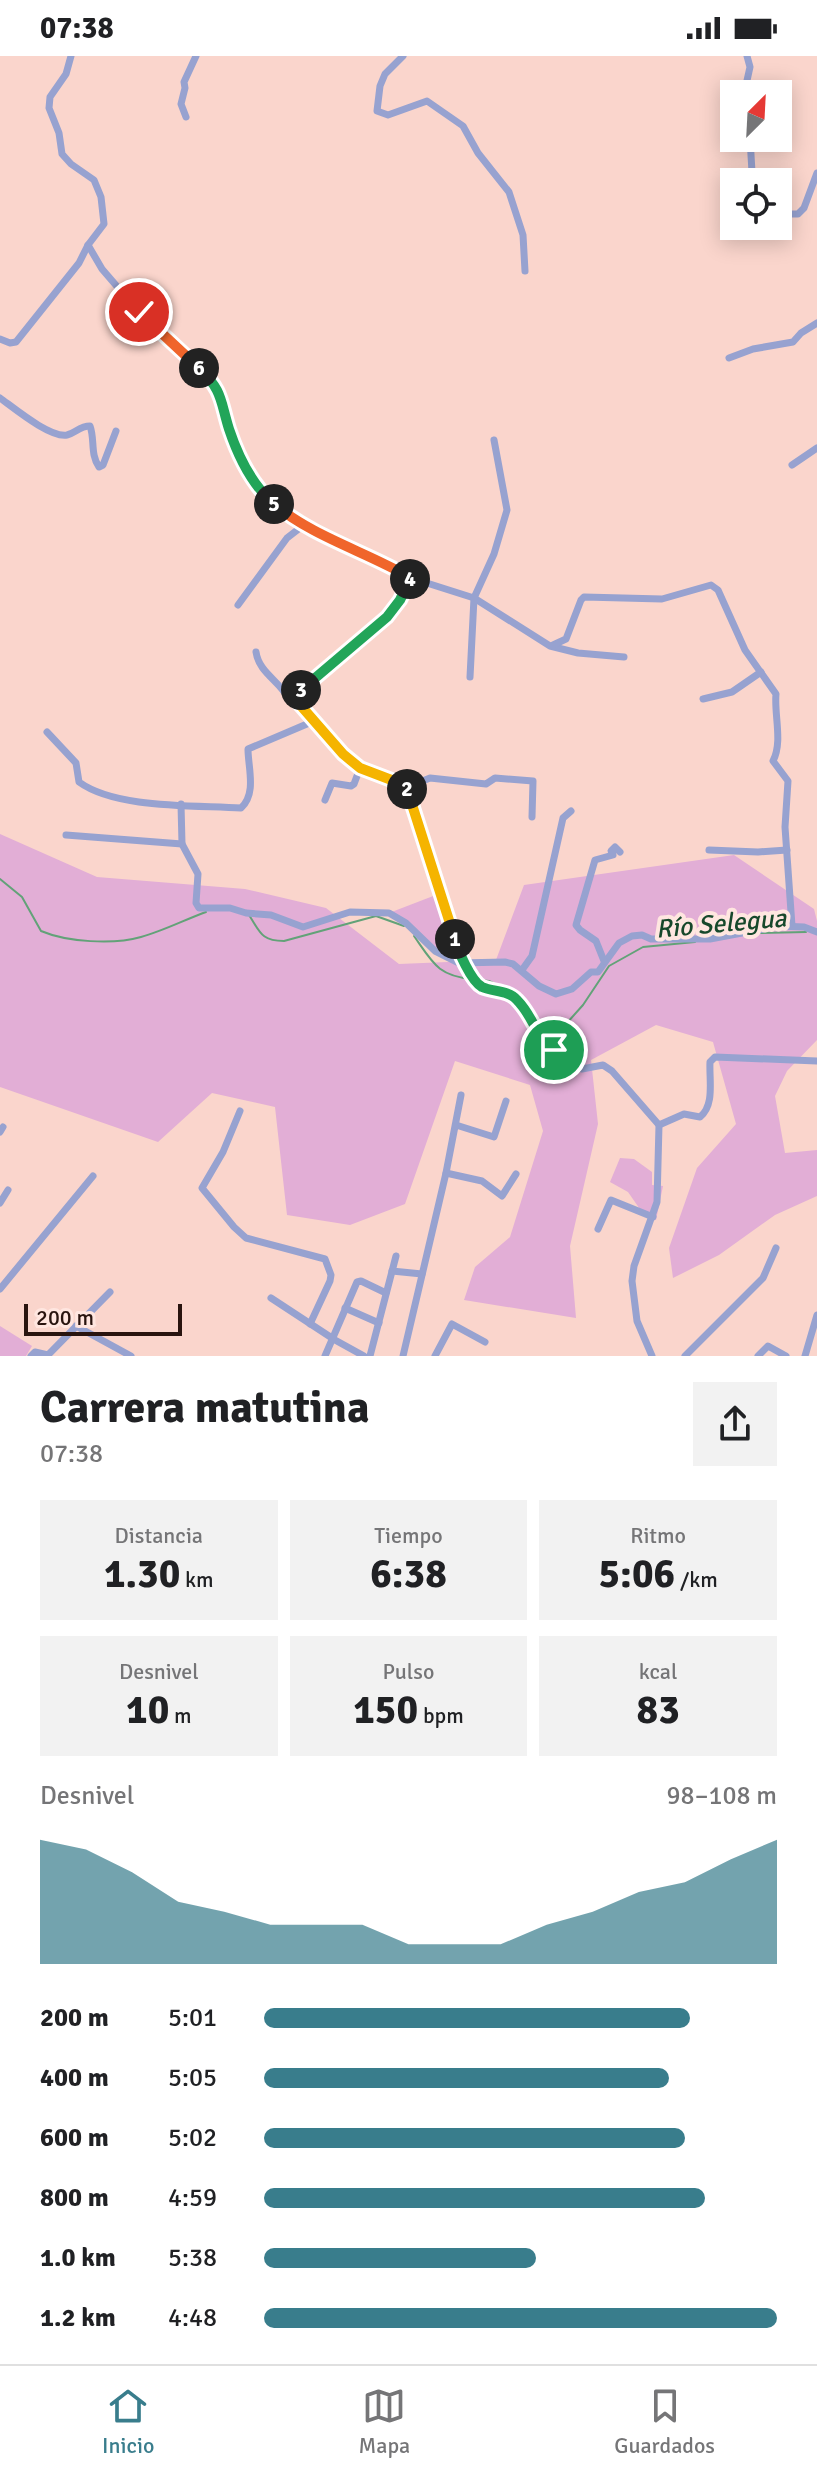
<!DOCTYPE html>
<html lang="es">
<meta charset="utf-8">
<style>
:root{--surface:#fff;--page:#f2f2f2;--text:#202124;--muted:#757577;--line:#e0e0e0;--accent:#397d8c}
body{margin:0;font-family:Signika,sans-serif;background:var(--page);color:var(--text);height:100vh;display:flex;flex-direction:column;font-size:30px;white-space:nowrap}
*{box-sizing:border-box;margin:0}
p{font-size:26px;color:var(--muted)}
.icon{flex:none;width:44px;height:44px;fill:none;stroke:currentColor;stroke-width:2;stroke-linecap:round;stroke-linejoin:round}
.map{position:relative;height:1300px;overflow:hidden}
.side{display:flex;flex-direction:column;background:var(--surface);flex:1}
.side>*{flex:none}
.needle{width:52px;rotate:24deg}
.fabs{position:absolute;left:720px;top:24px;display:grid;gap:16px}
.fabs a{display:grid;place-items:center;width:72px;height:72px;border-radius:0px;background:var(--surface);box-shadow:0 4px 20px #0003;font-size:40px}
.scale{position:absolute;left:24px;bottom:20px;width:158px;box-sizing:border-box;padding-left:8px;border:4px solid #29140f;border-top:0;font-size:22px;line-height:28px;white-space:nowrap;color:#29140f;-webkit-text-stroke:6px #ffe6e0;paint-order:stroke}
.pin{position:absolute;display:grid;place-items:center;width:68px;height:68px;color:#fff;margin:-34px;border:4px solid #fff;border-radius:50%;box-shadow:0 2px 8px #0007}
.km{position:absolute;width:40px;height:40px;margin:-20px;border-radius:50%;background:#222;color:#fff;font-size:22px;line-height:40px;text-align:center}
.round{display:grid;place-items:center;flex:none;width:84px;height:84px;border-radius:0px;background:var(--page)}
.summary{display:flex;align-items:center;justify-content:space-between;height:136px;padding:0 40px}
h1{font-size:44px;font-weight:700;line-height:60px}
.metrics{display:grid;grid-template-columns:repeat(3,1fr);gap:12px;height:136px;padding:8px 40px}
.metrics div{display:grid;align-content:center;border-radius:0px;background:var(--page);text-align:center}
.metrics b{font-size:40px;font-weight:700}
.metrics small{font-size:22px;font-weight:400}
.metrics p{font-size:22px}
.chart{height:224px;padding:16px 40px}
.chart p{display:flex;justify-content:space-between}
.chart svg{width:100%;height:144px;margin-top:8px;fill:var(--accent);opacity:.7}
ul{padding:0 40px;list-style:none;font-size:26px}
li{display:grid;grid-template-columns:128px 96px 1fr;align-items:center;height:60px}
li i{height:20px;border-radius:10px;background:var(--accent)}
.status{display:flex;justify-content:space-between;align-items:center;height:56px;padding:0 40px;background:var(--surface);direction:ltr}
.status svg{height:22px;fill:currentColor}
.tabs{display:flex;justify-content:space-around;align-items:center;height:112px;border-top:2px solid var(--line);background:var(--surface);font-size:22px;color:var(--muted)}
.tabs a{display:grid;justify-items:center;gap:4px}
.tabs .selected{color:var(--accent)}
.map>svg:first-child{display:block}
.green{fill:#e2aed6}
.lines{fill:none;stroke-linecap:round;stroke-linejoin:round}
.stream{stroke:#62a278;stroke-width:2}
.minor{stroke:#97a2d0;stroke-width:7}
.split-1-casing{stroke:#fff;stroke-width:16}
.split-2-casing{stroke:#fff;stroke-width:16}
.split-3-casing{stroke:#fff;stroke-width:16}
.split-4-casing{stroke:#fff;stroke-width:16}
.split-5-casing{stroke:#fff;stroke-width:16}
.split-6-casing{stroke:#fff;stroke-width:16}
.split-7-casing{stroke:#fff;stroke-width:16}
.split-1{stroke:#22a559;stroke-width:10}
.split-2{stroke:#f5b400;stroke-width:10}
.split-3{stroke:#f5b400;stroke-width:10}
.split-4{stroke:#22a559;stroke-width:10}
.split-5{stroke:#f0652b;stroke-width:10}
.split-6{stroke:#22a559;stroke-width:10}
.split-7{stroke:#f0652b;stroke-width:10}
.labels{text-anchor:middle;stroke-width:8;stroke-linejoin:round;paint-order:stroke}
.water-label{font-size:26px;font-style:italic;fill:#17482b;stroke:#ffe6e0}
</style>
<div class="status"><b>07:38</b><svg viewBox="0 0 49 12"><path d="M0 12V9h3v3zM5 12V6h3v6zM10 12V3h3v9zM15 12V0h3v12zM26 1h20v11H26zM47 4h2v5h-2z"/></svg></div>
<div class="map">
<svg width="817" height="1300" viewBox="0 0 817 1300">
<rect width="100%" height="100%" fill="#fad5cc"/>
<g class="green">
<polygon points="0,778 97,821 245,833 326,852 399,908 496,904 524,829 734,799 814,853 817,865 817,984 787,1015 775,1040 785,1097 817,1094 817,1140 775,1159 719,1199 673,1222 669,1192 697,1112 736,1068 713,986 656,969 591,1004 598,1068 570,1190 576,1262 464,1244 475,1211 510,1181 543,1075 530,1029 455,1005 405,1148 350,1169 287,1159 275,1051 212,1037 158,1086 0,1031"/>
<polygon points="441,837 460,901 456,903 437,896 389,857"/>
<polygon points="620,1102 634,1103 652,1116 652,1129 663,1130 656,1164 644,1159 628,1136 610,1126"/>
<polygon points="0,1270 32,1290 26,1300 0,1300"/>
</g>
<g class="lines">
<g class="stream">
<path d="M0,823L22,841L41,875C67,886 113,889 141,881C163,875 184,864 206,856"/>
<path d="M249,859C260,876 261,885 284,885L376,860L404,870"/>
<polyline points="761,877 806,876"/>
<path d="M414,880C433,907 438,920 472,923"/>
<polyline points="479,924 489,925 517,938"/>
<polyline points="543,980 566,968 583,949 609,910 643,891 695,886"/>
</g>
<g class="minor">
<polyline points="403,0 385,18 380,30 377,55 388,59 427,45 463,70 478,97 509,136 523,179 525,215"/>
<polyline points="744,38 750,11 747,0"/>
<polyline points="186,61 181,48 185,32 184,26 196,0"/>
<polyline points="750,82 752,116 757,126"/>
<polyline points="778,154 784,158 798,158 804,152 817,117"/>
<polyline points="88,189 102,213 139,256 213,326 222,343 229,374 248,417 262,437 278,451 305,468 411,522 474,542 550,590 578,597 624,601"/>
<polyline points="0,283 10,287 16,286 79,207 88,189 104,168 101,141 94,124 71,108 62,98 59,77 49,52 50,41 66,18 71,0"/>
<polyline points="729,302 753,293 793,286 801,277 817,267"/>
<path d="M0,342C14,352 50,382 67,379C75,377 80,370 90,370C95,383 90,398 99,411L103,409L116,375"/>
<polyline points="792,409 817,392"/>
<path d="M411,522L400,544L387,561L295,639V643C315,666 334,695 359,712C375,722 396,722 409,736L460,901L467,907L475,926L483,931L514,940L525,952L539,980L568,1008L582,1013L603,1009L612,1015L659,1069L657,1146L634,1210L632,1225L637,1265L652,1300"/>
<polyline points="238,549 287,482 305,468"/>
<path d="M553,589L566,583L581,544L584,541L662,543L711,529L718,534L745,594L776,638C774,659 783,686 773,705L788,725L785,771L792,870"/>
<path d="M256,596C259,617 280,625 288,642L295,643"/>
<polyline points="470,621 474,542 494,498 507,454 494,384"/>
<polyline points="703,643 732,636 761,616"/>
<path d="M47,676L76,707L79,726C116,753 195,749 241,752C257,737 248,712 248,693L314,665"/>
<polyline points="405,732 430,722 486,728 495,722 533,725 532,761"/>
<polyline points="325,744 332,727 351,730 354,728 360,712"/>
<polyline points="181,748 182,788 198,818 196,847 199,852 230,852 246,857 271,859 303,871 350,856 389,857 406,867 435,895 459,907 505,906 513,908 539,930 556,938 572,933 591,916 598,916 619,887 632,880 642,879 651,883 710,883 779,870 804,871 817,876"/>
<polyline points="66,779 182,788"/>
<polyline points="709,794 758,796 787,794"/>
<polyline points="604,905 596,885 580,874 576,869 595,804 613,799 611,795 615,791 620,796"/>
<polyline points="522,914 532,900 563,762 571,755"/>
<polyline points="240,1055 223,1096 202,1132 234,1171 246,1182 325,1203 331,1219 330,1225 310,1268"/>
<polyline points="456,1069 494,1081 506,1045"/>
<path d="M659,1069L684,1058L700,1061C715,1049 709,1024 710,1006L715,1001L817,1005"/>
<polyline points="0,1076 3,1071"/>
<polyline points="446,1117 482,1125 502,1140 516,1118"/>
<polyline points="0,1147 8,1134"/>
<polyline points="598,1173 611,1144 653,1161"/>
<polyline points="392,1215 422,1218"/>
<polyline points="0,1233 93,1120"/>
<polyline points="271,1242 335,1284 364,1300"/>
<polyline points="345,1252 379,1267"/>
<polyline points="76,1270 131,1300"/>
<polyline points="31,1300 35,1296 48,1299 110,1236"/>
<polyline points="325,1300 357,1226 361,1225 386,1237"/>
<polyline points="370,1300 396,1200"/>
<polyline points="403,1300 446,1117 461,1039"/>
<polyline points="435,1300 452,1268 485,1286"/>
<polyline points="685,1300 763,1222 776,1192"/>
<polyline points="758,1300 768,1290 786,1300"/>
<polyline points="805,1300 817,1259"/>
</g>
</g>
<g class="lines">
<g class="split-1-casing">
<path id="split-1" d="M455,883C458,895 471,925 482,931C494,936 508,934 517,944C533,960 533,976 554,994"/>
</g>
<g class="split-2-casing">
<polyline id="split-2" points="407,733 455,883"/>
</g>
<g class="split-3-casing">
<polyline id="split-3" points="301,634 295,639 295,643 343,698 360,712 402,728 407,733"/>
</g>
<g class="split-4-casing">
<polyline id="split-4" points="301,634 387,561 400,544 410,523"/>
</g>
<g class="split-5-casing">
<path id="split-5" d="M274,448C313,481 367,496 411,522L410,523"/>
</g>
<g class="split-6-casing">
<path id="split-6" d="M199,312C223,335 220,344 229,373C238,400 252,429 274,448"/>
</g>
<g class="split-7-casing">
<polyline id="split-7" points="139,256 199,312"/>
</g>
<use href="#split-1" class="split-1"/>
<use href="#split-2" class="split-2"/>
<use href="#split-3" class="split-3"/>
<use href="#split-4" class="split-4"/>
<use href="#split-5" class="split-5"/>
<use href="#split-6" class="split-6"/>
<use href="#split-7" class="split-7"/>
</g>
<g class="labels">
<g class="water-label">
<text transform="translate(721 867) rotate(-5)" y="9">Río Selegua</text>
</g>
</g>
</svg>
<div class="fabs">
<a><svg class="needle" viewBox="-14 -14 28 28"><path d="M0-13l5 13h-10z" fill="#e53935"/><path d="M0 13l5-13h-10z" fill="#757577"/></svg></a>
<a><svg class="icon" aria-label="locate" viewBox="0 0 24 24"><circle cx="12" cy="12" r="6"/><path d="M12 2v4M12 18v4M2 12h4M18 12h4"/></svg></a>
</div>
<div class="scale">200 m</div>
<div class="pin" style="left:554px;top:994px;background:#1e9e55"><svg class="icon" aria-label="arrive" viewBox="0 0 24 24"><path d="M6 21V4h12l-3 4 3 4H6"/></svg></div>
<div class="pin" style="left:139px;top:256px;background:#d93025"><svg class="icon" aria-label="check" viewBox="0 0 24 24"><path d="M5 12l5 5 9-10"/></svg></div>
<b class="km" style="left:455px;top:883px">1</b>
<b class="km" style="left:407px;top:733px">2</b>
<b class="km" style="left:301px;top:634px">3</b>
<b class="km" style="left:410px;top:523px">4</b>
<b class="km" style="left:274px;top:448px">5</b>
<b class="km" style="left:199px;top:312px">6</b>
</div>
<section class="side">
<div class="summary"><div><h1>Carrera matutina</h1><p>07:38</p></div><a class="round"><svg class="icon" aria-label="share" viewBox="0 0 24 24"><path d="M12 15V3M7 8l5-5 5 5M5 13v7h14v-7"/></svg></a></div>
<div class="metrics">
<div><p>Distancia</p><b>1.30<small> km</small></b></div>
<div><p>Tiempo</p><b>6:38</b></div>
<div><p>Ritmo</p><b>5:06<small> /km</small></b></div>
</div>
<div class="metrics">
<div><p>Desnivel</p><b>10<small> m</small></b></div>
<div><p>Pulso</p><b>150<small> bpm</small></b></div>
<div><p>kcal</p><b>83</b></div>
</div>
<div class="chart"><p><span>Desnivel</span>98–108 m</p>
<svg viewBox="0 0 160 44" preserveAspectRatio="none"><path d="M0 44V6L10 9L20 16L30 25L40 28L50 32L60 32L70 32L80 38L90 38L100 38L110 32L120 28L130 22L140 19L150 12L160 6V44z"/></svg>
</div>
<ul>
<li><b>200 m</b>5:01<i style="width:83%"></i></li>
<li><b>400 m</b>5:05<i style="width:79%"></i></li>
<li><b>600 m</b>5:02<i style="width:82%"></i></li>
<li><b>800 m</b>4:59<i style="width:86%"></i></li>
<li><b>1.0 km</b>5:38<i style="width:53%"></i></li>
<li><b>1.2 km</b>4:48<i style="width:100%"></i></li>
</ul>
</section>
<nav class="tabs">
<a class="selected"><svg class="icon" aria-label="home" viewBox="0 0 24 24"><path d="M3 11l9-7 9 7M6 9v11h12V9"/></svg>Inicio</a>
<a><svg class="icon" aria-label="map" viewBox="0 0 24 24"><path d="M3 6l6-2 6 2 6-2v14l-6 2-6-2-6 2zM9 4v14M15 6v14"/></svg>Mapa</a>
<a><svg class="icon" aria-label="saved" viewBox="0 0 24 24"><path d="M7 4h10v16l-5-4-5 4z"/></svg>Guardados</a>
</nav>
